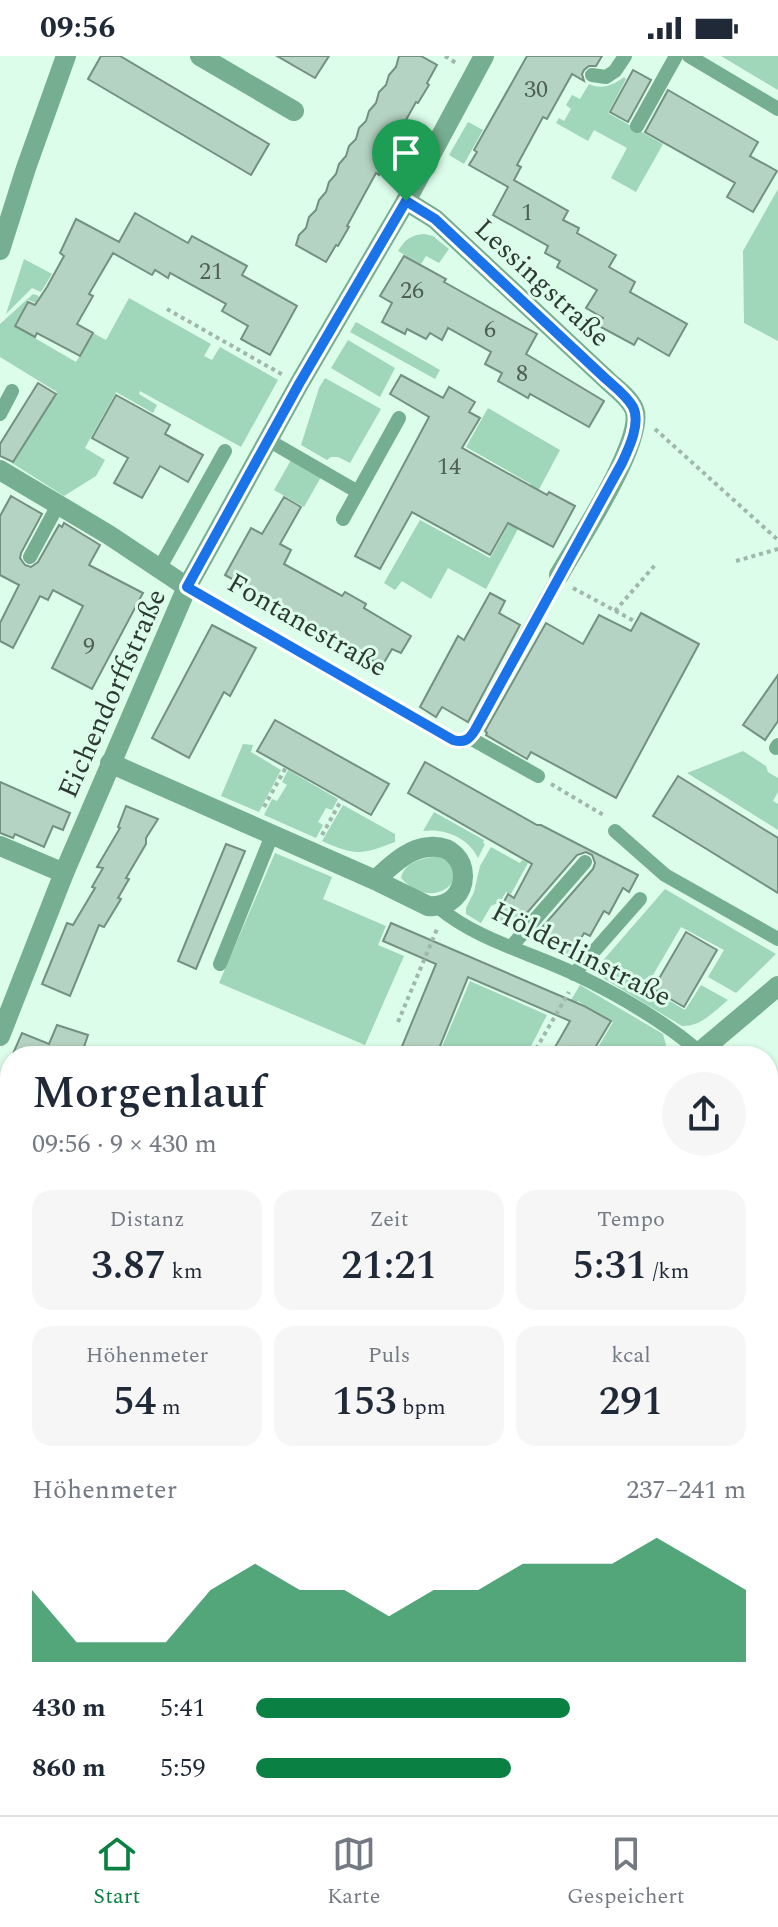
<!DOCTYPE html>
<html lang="de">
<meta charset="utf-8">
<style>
:root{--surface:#fff;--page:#f6f6f7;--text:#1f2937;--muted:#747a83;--line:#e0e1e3;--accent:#0b8043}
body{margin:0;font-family:Spectral,serif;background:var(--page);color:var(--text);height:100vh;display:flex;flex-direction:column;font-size:30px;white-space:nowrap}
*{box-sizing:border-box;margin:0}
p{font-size:26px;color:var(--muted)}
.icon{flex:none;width:44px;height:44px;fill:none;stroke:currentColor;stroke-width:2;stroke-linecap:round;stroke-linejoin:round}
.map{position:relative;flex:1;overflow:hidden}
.side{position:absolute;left:0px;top:990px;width:778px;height:770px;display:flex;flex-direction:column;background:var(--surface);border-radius:32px 32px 0 0;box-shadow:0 2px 6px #0004}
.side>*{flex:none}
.pin{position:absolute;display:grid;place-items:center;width:68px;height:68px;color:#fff;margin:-82px -34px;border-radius:50% 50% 50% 0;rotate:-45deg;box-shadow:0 0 8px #0007}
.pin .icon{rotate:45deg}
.round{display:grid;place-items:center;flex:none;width:84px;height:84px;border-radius:42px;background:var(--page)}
.summary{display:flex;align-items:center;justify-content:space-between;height:136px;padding:0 32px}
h1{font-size:44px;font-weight:600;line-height:60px}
.figures{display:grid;grid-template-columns:repeat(3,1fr);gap:12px;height:136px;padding:8px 32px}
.figures div{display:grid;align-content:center;border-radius:20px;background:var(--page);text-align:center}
.figures b{font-size:40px;font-weight:600}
.figures small{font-size:22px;font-weight:400}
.figures p{font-size:22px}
.chart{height:224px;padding:16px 32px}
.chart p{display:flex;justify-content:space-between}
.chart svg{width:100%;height:144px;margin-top:8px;fill:var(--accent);opacity:.7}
ul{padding:0 32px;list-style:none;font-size:26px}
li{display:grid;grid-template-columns:128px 96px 1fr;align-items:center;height:60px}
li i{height:20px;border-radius:10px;background:var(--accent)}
.status{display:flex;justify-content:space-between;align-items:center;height:56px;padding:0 40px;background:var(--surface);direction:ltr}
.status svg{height:22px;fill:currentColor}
.tabs{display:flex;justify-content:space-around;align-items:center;height:112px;border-top:2px solid var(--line);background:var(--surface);font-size:22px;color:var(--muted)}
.tabs a{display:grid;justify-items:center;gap:4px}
.tabs .active{color:var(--accent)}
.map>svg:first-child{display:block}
.green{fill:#a0d6b9}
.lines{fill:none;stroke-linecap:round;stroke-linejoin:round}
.stream{stroke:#69a989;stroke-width:7}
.building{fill:#b5d3c2;stroke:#739080;stroke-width:2}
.path{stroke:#9fb8aa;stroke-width:4;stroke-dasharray:4 4;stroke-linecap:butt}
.service{stroke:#75ae90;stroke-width:14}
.minor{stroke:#75ae90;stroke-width:20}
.route-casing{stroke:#fff;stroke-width:16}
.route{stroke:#1a73e8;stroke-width:10}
.labels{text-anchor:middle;stroke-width:6;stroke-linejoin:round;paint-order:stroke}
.number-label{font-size:24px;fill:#4f6057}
.street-label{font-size:28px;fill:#2d3a33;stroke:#ddfdeb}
</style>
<div class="status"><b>09:56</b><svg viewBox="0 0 49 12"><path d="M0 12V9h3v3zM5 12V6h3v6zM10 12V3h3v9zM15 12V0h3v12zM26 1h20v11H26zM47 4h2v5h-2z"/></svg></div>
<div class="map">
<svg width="778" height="1759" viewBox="0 0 778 1759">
<rect width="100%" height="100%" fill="#ddfdeb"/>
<g class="green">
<polygon points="721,0 778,0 778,34"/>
<path d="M624,21L626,23L608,57L663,88L636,136L611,122L627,92L594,74L588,85L556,67L559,62L564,65L571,53L566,49L572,39L580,43L589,28C601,34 614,29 624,21Z"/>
<polygon points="468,66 483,74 464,108 449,99"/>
<polygon points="778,133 778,285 744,267 743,195"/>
<path d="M424,178L433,180L449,193L439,207L426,200L421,208L398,195C405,184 410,179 424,178Z"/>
<polygon points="24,203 52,218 41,236 32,232 6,258"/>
<polygon points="33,238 39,240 36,247 28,244 14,270 76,306 93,277 106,284 129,242 211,288 204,300 212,304 220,291 278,324 241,391 140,335 139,338 157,349 153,357 116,336 85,392 105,404 96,420 64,440 12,407 57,336 0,301 0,268"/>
<polygon points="356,266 440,314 435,323 350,276"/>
<polygon points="348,284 395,312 380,341 331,312"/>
<polygon points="325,322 381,353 350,407 338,401 331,401 327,404 301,389 319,332"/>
<polygon points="488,352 560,394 486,533 448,512 431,543 402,525 395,534 384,527 420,464 490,502 531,428 466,391"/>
<polygon points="291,404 321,421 304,451 274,434"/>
<polygon points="243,688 253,689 251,696 281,714 259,756 221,740"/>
<polygon points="743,695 766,710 768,716 778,722 778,736 773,745 778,748 778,774 687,717"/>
<polygon points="288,714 338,743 332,754 326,752 318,766 323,769 316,782 264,759 272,743 277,745 287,729 282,726"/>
<path d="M343,749L395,778V786C361,799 356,800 322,785Z"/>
<path d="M434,756L484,784L483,787L485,788L478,802C468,781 444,772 423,775Z"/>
<polygon points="491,791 520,807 522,804 528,807 511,838 506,836 500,846 491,850 481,867 466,858 466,852 474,836 480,810"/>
<polygon points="275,797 332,821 323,843 386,870 378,889 404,900 365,989 219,927"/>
<path d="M437,800C480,817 434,860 401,822C405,805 422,803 437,800Z"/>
<path d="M665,833L776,898L736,937L708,921L724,894L681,871L646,931L685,954L701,929L728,944C714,955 701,971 682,970L593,916Z"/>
<polygon points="470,925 547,959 526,1000 438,1000"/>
<polygon points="580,929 663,978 666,989 662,1000 593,1000 613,966 578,945 576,947 571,944"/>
<polygon points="768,1350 778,1355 778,1674 768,1665"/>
<polygon points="151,1750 422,1750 415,1759 146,1759"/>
</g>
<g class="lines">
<g class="stream">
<polyline points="768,1363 778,1368"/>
<polyline points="67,1758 70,1752"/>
</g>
</g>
<g class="building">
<polygon points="101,0 120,0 269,88 251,119 88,23"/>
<polygon points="277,0 329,0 315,22"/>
<polygon points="399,0 421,0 437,9 427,27 429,29 418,47 416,46 387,98 389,100 379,119 376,117 347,170 349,171 338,190 336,189 326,206 296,189 299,179 306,172 309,161 316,154 319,144 326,136 329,126 336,118 339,108 346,100 349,90 356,83 359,72 366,65 369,55 376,47 379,36 386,29 389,19 396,11"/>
<polygon points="527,0 602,0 596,10 589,10 584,14 582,18 584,25 572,18 547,63 543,61 517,109 521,111 514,124 568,155 563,164 579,172 577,177 616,199 609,211 635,226 630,236 687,268 669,300 638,282 634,289 599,270 603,262 586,252 597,234 557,211 560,205 545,197 548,190 493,159 508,131 469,109 477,96 474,94"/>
<polygon points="633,14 651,24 628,66 610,56"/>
<polygon points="668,34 758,86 750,100 777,115 753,156 727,141 735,127 645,76"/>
<polygon points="135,157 188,187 192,180 247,210 242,219 297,250 270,299 241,283 248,270 222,255 226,248 170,217 168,222 155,214 152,219 113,197 89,238 93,240 77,268 93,277 80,300 37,277 35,281 15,270 28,246 35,249 47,231 64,200 60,197 76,163 119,186"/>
<polygon points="404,200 446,223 444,226 537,278 526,298 604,345 589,371 530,338 528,342 498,325 502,317 485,308 491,296 448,272 442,284 430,277 426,283 407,273 405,278 382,266 392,247 380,240"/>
<polygon points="401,319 443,342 449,331 475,346 469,356 480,362 462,392 547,439 549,436 575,450 553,491 508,467 490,499 412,456 380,513 355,500 429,361 390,338"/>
<polygon points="38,327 56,338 13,406 0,400 0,388"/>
<polygon points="116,339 170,369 165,378 203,399 188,426 160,410 142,442 114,427 128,402 92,382"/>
<polygon points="11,440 42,458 21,497 20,502 25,509 31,511 38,506 59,469 62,471 64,467 100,489 89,509 143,537 92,633 52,612 83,550 53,534 48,544 40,540 13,592 0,585 0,567 19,529 0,519 0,460"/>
<polygon points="284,441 301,451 280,488 291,494 284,508 342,540 345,536 366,548 364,552 411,580 401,597 392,593 382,610 335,584 336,581 283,555 285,552 225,519 251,472 262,478"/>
<polygon points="490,537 505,545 499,557 520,569 468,666 442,651 436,661 420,651 458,580 464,584"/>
<polygon points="641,557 699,588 616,742 531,696 527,703 486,679 487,677 485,675 546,567 583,588 599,559 631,575"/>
<polygon points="212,569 256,592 230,640 224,636 189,702 152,682"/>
<polygon points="778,619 778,665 765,684 743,669"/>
<polygon points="275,664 389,728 371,759 257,695"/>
<polygon points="425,706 537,769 541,769 638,819 629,836 623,832 609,858 604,855 590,880 584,877 570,902 532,883 593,813 595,807 592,799 586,796 577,799 513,873 495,863 508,838 514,842 532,808 408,737"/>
<polygon points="678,720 778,782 778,837 653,760"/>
<polygon points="0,726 70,757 63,774 53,770 44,791 15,778 13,782 0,777"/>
<polygon points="126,750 158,763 146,782 146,788 126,822 129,823 118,842 121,843 104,871 99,869 70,940 42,928 67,867 73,869 95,832 92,831 103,812 97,811 120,772 118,771"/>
<polygon points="226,788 245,795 196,913 178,905"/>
<polygon points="391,867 584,950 611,965 590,1000 550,1000 570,965 468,921 436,1000 398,1000 436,908 383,885"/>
<polygon points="686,876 717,894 684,951 653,933"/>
<polygon points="57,969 88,979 81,1000 58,992 77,1000 12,1000 22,977 49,988"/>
</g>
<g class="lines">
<g class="path">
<polyline points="445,0 456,7"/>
<polyline points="167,253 283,319"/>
<polyline points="655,373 778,484"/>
<polyline points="736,505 778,493"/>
<polyline points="573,532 636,566"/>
<polyline points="615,555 655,509"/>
<polyline points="551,728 605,760"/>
<polyline points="264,751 286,711"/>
<polyline points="322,779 342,743"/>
<polyline points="398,966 437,873"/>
<polyline points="532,1000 569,936"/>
<polyline points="768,1339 778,1344"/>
<polyline points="768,1388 778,1393"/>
<polyline points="768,1662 778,1671"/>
<polyline points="50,1759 55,1750"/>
<polyline points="421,1759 428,1750"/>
<polyline points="706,1759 709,1750"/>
</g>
<g class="service">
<polyline points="689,0 778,53"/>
<polyline points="592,19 606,21 615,15 625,0"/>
<polyline points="637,70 676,0"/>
<polyline points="0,358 12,335"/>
<polyline points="268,384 358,436"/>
<polyline points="343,463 399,362"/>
<polyline points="30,501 58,449"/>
<polyline points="159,513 225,395"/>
<polyline points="187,531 453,684 461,686 470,682"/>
<polyline points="776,692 778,689"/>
<polyline points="538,720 470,682 559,519"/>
<polyline points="615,775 665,819 778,883"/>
<path d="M438,851C477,884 529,896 575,918C619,939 663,965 700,996"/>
<polyline points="511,891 585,806"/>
<polyline points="220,908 272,779"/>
<polyline points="574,918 640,843"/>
<polyline points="0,1435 10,1439"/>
</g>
<g class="minor">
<polyline points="200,0 294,55"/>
<path d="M406,145L435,163L606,323C615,332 632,343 635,356C642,389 577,487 559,519"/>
<polyline points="0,194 26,112 66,0"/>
<polyline points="0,414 109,479 187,531"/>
<path d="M110,707L375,824L428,850C474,854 475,787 429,791C408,792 390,811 375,824"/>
<polyline points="0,790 64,817"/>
<polyline points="0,980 64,817 187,531 299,328 406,145 484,0"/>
<polyline points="695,1000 778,930"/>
<polyline points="0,1044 10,1046"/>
<polyline points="768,1159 778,1164"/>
<polyline points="768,1289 778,1294"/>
<polyline points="0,1315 10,1320"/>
<polyline points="0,1616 10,1620"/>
</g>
</g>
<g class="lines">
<g class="route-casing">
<path id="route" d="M406,145L435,163L606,323C615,331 627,340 633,351C641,367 629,392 622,407L475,674C469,684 464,687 453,684L187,531L299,328Z"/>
</g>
<use href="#route" class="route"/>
</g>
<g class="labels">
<g class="number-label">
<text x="536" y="41">30</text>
<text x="527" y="164">1</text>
<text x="211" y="223">21</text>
<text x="412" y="242">26</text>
<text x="490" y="281">6</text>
<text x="522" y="325">8</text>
<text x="449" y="418">14</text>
<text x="89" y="598">9</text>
</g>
<g class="street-label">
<text transform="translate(543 226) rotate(43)" y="10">Lessingstraße</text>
<text transform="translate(308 568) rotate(30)" y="10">Fontanestraße</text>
<text transform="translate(111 637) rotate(-66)" y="10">Eichendorffstraße</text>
<text transform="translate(582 897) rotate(27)" y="10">Hölderlinstraße</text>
</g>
</g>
</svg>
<div class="pin" style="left:406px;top:145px;background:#1e9e55"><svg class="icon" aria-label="arrive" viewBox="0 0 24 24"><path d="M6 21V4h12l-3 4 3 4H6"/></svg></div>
<section class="side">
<div class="summary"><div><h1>Morgenlauf</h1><p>09:56 · 9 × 430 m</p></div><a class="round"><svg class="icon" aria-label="share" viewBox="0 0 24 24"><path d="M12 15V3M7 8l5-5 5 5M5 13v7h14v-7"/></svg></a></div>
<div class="figures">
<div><p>Distanz</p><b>3.87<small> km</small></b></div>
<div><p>Zeit</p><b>21:21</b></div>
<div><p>Tempo</p><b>5:31<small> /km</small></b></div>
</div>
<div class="figures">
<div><p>Höhenmeter</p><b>54<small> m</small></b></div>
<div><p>Puls</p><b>153<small> bpm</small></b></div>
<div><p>kcal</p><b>291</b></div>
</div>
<div class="chart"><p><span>Höhenmeter</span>237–241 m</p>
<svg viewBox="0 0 160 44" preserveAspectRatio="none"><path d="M0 44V22L10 38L20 38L30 38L40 22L50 14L60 22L70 22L80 30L90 22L100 22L110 14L120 14L130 14L140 6L150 14L160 22V44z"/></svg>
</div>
<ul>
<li><b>430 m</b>5:41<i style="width:64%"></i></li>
<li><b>860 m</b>5:59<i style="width:52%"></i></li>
</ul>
</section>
</div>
<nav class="tabs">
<a class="active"><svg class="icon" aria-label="home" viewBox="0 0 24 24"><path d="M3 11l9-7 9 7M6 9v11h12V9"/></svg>Start</a>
<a><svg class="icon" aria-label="map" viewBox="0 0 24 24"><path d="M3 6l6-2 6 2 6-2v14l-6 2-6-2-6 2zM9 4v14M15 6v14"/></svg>Karte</a>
<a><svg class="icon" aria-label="saved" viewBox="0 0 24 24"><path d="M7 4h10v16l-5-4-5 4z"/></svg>Gespeichert</a>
</nav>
